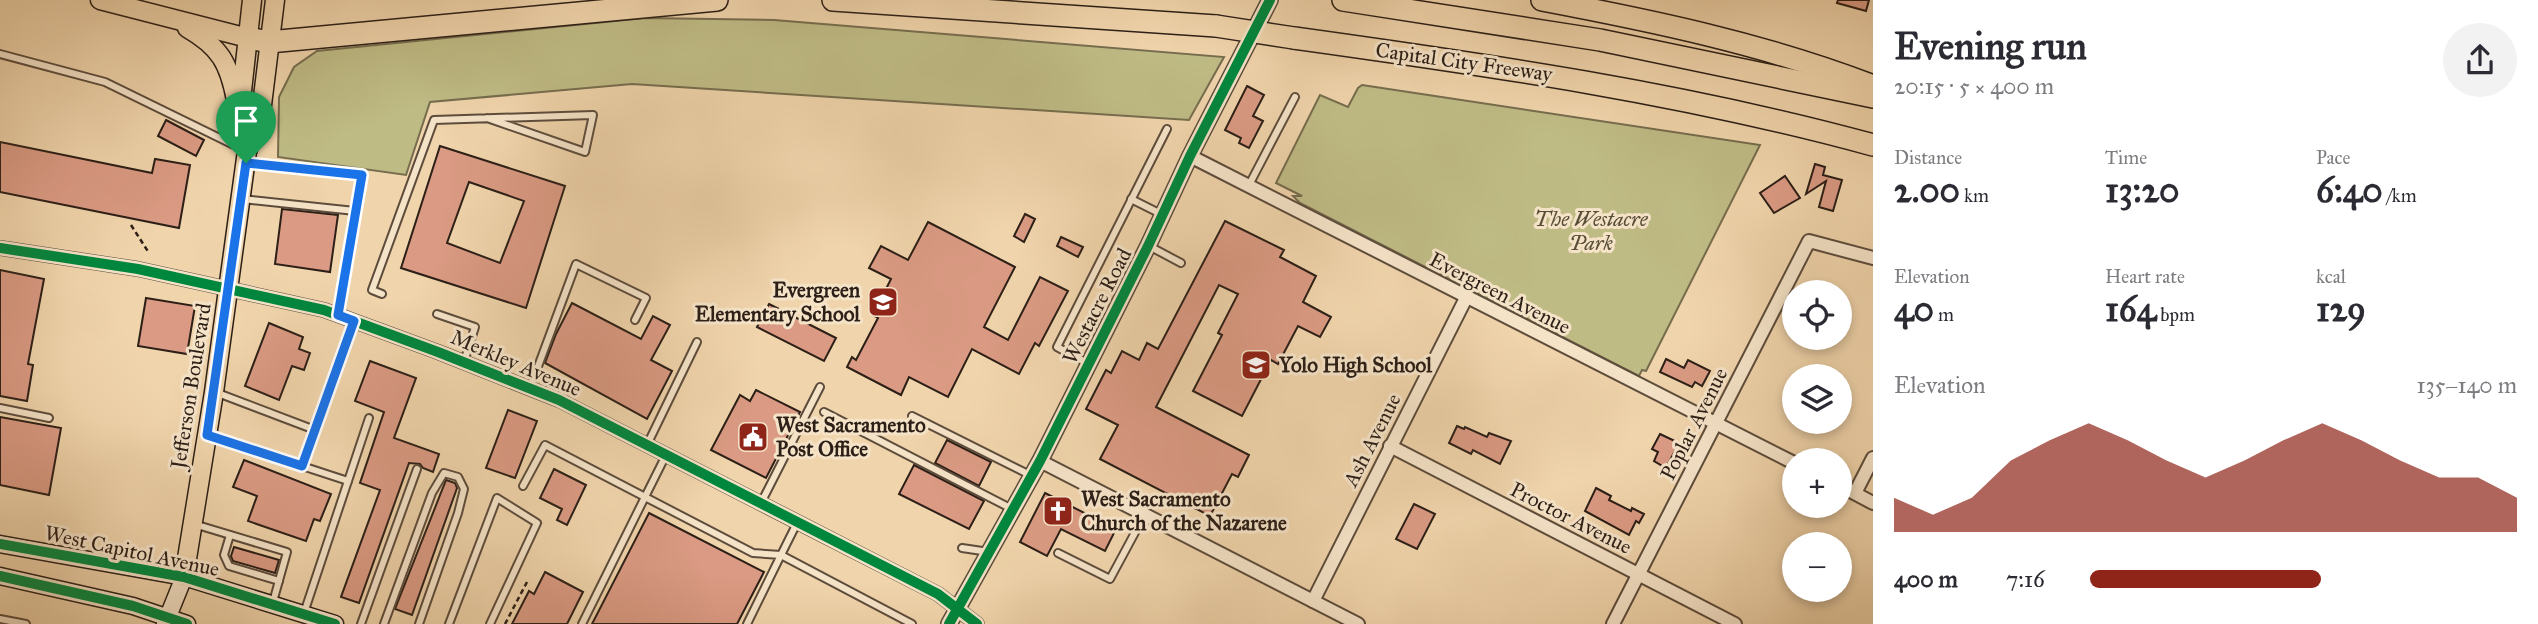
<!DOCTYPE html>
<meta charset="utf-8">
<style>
:root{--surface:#fff;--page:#f2f2f3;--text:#2b2b33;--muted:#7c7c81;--accent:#8f2418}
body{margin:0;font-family:"IM FELL Great Primer",serif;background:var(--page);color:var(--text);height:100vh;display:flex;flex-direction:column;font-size:26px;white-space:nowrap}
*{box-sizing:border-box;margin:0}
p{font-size:23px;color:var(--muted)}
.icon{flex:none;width:38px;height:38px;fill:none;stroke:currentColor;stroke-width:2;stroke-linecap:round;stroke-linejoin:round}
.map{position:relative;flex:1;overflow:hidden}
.side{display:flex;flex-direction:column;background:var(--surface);width:665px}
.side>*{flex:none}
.fabs{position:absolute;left:1782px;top:280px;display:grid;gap:14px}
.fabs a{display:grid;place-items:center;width:70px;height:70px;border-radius:50%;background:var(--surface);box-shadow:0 4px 10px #0003;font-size:35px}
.pin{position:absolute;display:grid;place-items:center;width:60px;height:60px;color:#fff;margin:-72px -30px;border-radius:50% 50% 50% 0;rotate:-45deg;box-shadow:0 0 7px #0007}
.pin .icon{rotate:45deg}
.round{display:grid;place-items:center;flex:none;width:74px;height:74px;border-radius:37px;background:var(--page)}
.headline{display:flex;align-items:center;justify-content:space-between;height:119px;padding:0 21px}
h1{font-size:38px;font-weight:700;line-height:52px}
.figures{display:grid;grid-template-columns:repeat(3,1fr);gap:10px;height:119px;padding:7px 21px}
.figures div{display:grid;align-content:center}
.figures b{font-size:35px;font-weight:700}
.figures small{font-size:19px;font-weight:400}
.figures p{font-size:19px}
.chart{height:196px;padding:14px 21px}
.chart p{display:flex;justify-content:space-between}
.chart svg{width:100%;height:126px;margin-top:7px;fill:var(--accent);opacity:.7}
ul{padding:0 21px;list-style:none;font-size:23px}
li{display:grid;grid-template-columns:112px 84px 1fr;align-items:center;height:52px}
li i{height:18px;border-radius:9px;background:var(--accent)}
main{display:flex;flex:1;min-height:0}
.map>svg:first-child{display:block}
.green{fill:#bfbb85;stroke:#766d4e;stroke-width:2}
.building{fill:#da9a83;stroke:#2c1f17;stroke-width:2;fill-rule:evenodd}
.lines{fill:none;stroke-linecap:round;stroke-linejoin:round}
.service-casing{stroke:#5d4c3c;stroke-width:10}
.minor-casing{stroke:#5d4c3c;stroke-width:16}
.tertiary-casing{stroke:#5d4c3c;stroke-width:18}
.secondary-casing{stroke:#2c1f17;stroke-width:19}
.primary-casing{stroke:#2c1f17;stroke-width:21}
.motorway-casing{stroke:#2c1f17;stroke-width:24}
.path{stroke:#2c1f17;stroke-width:2.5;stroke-dasharray:5 3.5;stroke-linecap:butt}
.service{stroke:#f5e3c8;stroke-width:6}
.minor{stroke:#f5e3c8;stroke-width:12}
.tertiary{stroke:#f5e3c8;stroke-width:14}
.secondary{stroke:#f5e3c8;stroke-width:16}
.primary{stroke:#f0d4ab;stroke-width:18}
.motorway{stroke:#f0d4ab;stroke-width:21}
.motorway-bridge-casing{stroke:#2c1f17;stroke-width:24;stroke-linecap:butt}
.motorway-bridge{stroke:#f0d4ab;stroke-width:21}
.cycleway-casing{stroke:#f5e3c8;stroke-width:15}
.cycleway{stroke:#00873e;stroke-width:10}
.route-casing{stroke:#fff;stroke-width:14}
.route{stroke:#1a73e8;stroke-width:9}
.labels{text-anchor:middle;stroke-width:6;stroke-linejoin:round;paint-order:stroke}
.street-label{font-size:21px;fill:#2c1f17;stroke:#f5e3c8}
.park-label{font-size:21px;font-style:italic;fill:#584e38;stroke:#f5e3c8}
.poi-label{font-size:21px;font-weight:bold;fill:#2c1f17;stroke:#f5e3c8;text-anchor:start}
</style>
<main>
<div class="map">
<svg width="1873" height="624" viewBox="0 0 1873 624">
<rect width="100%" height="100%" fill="#f0d4ab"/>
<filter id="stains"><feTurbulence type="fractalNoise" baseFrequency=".00286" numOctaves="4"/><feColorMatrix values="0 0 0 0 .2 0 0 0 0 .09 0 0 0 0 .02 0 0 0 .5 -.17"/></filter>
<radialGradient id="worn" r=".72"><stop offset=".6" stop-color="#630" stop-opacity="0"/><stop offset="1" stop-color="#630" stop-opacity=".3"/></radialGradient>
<g class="green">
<polygon points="645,18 774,20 1224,57 1189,120 632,84 430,102 406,175 278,157 279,97 294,67 317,51"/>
<polygon points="1362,85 1760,145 1646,371 1642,370 1639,376 1300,203 1293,196 1302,196 1276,183 1320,95 1348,107 1358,88"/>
</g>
<g class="building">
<polygon points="1838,0 1869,0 1866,11 1837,3"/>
<polygon points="1247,86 1264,95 1253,116 1263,121 1249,148 1239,143 1241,138 1225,130"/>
<polygon points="166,120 204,140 196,156 158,136"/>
<polygon points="0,142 152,173 155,159 190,165 179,228 0,192"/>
<path d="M440,146L565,186L526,308L401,268ZM469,182L524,201L500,263L447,243Z"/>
<polygon points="1815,164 1825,167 1823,175 1842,180 1833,211 1819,207 1826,181 1806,194"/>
<polygon points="1785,176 1800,198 1774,213 1760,193"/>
<polygon points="282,209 338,215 330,272 275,264"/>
<polygon points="1025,214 1035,219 1024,242 1014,236"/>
<polygon points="1225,221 1284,250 1280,257 1316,276 1303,302 1331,317 1320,337 1298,326 1278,364 1271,360 1242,416 1193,391 1222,335 1218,333 1238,294 1219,285 1156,407 1249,455 1238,477 1232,474 1210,516 1100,459 1118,425 1086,409 1106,370 1111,373 1122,351 1139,360 1147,343 1158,349"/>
<polygon points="928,222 1015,267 984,327 1008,340 1040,277 1068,291 1039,346 1035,343 1019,374 972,349 948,397 909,377 901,395 847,367 852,357 856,360 878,318 873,315 891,279 869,268 881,246 908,260"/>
<polygon points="1061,237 1083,247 1078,257 1057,246"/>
<polygon points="0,270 44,279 28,364 33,365 27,401 0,396"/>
<polygon points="146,298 195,306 187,354 138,346"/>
<polygon points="572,303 641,339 653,316 670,325 651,360 672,371 647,419 545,363 556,334"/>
<polygon points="769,304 836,338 824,361 757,327"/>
<polygon points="269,323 303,337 299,349 310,353 304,370 292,366 279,400 245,386"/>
<polygon points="1666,359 1684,368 1688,360 1710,371 1702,386 1695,382 1692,387 1660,372"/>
<polygon points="370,361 416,378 394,438 439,454 433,472 423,468 420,464 409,463 359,603 341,597 380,490 360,483 384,412 355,401"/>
<polygon points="756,390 800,412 766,478 711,450 740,395 750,401"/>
<polygon points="508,410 537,421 515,478 486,468"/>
<polygon points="0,417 61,428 49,495 0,485"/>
<polygon points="1457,426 1464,429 1465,427 1487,437 1489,433 1511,441 1500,464 1473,450 1471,454 1449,443"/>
<polygon points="1660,434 1679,443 1666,468 1654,461 1658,452 1652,449"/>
<polygon points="947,440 991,462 979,486 935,463"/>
<polygon points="244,460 331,494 320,521 314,519 306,541 248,521 257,496 233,487"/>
<polygon points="914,465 984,501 969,529 899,494"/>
<polygon points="554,469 586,485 567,525 557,520 562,509 540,498"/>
<polygon points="446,480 455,483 457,488 412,615 395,609"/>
<polygon points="1596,488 1611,496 1609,500 1631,511 1632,508 1644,514 1639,523 1636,521 1629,535 1585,511"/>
<polygon points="1045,493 1116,529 1105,551 1061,529 1047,556 1020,542"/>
<polygon points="1414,504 1435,514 1417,549 1396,539"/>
<polygon points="649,513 764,572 737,624 592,624"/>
<polygon points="234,547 279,560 275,573 233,561 231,556"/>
<polygon points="545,572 583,592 567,624 512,624 529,591 534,594"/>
</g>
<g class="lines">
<g class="service-casing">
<g id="service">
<polyline points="0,54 105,82 242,149"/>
<polyline points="248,163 362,175 338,315"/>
<polyline points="1249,185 1295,97"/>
<polyline points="242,199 355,211"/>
<polyline points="1131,199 1161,214"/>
<polyline points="1149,246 1181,263"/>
<polyline points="382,294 372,290 434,120 593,115 585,152 487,118"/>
<polyline points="437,314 475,327 464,362"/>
<polyline points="1087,363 1057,347 1167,129"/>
<polyline points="530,388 576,264 646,298 635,320"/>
<polyline points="215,392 315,430"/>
<polyline points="0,408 49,418"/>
<polyline points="824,412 1012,509"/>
<polyline points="912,416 1030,475"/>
<polyline points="210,436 348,481"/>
<polyline points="647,445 697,342"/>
<polyline points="302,466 354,321"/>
<polyline points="523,486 545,445 645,497 666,455"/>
<polyline points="761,503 820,387"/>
<polyline points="797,523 781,555 912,624"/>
<polyline points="194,524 287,552 273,602"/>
<polyline points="230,535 224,555 229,566 279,581"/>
<polyline points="962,548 989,552"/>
<polyline points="1058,553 1110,579 1138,527"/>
<polyline points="304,613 369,418"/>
<polyline points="0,619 26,624"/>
<polyline points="361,624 417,469"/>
<polyline points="384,624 432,493 444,473 458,477 464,489 458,513 419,624"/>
<polyline points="449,624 497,498 537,523 490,624"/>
<polyline points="582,624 645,497 753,553 781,555 747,624"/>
</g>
</g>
<g class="minor-casing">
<g id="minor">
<polyline points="1190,156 1794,463"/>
<polyline points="0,248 138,269 324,310 438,352 559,400 938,594 977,624"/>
<polyline points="1390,446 1735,624"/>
<polyline points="1040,461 1358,624"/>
<polyline points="1839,485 1873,503"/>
<polyline points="1855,493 1873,458"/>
<polyline points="1313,601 1466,298"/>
<polyline points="1613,624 1809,241 1873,258"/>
</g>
</g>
<g class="tertiary-casing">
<polyline id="tertiary" points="949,624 1040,461 1148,246 1190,156 1270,0"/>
</g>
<g class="secondary-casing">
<g id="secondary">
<polyline points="0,544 184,577 335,624"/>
<polyline points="0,576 133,606 187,624"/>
<polyline points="165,624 184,577"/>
</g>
</g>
<g class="primary-casing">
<g id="primary">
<polyline points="100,0 248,38"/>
<path d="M187,28C220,47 229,63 236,100"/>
<polyline points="247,151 239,118 252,0"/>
<polyline points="184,577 214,392 247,151 260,121 275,0"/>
</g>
</g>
<g class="motorway-casing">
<g id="motorway">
<polyline points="833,0 1216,26"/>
<polyline points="1343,0 1600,40 1873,97"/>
<path d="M1542,0C1653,21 1763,44 1868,84"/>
<polyline points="248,38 269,42 717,0"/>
<path d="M1294,38C1489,65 1683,93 1873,145"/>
</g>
</g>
<g class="path">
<polyline points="131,225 149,253"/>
<polyline points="505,624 527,582"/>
</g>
<use href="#service" class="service"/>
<use href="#minor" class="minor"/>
<use href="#tertiary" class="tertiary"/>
<use href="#secondary" class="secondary"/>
<use href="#primary" class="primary"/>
<use href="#motorway" class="motorway"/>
<g class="motorway-bridge-casing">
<polyline id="motorway-bridge" points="1216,26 1294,38"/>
</g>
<use href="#motorway-bridge" class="motorway-bridge"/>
<g class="cycleway-casing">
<g id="cycleway">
<polyline points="0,248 138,269 324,310 438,352 559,400 938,594 977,624"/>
<polyline points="0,544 184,577 335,624"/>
<polyline points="0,576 133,606 187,624"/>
<polyline points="949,624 1040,461 1148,246 1190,156 1270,0"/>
</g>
</g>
<use href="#cycleway" class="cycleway"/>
</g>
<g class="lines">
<g class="route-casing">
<polygon id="route" points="246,163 362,175 338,315 354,321 302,466 207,435"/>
</g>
<use href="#route" class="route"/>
</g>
<defs>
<g id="school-square" transform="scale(1.575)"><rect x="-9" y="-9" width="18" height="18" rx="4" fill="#8f2418" stroke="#f5e3c8"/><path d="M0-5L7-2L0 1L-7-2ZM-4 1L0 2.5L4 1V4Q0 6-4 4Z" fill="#fff"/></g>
<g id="civic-square" transform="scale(1.575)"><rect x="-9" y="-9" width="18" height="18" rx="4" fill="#8f2418" stroke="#f5e3c8"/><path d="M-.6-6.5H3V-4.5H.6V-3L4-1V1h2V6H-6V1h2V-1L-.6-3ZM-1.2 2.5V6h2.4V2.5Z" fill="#fff"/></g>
<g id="church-square" transform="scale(1.575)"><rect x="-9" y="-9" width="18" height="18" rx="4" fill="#8f2418" stroke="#f5e3c8"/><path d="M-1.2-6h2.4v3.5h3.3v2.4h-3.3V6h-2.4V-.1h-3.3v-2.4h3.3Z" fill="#fff"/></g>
</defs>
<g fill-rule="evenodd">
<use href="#school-square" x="883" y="302"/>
<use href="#school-square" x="1256" y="365"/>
<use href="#civic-square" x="753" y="437"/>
<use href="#church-square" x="1058" y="511"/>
</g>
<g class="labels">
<g class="street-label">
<text transform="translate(1464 62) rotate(8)" y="7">Capital City Freeway</text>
<text transform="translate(1500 293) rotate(27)" y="7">Evergreen Avenue</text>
<text transform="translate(1097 306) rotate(-63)" y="7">Westacre Road</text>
<text transform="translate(516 363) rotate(23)" y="7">Merkley Avenue</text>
<text transform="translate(191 386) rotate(-81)" y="7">Jefferson Boulevard</text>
<text transform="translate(1694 424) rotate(-63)" y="7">Poplar Avenue</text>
<text transform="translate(1372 440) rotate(-63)" y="7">Ash Avenue</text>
<text transform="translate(1571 518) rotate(27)" y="7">Proctor Avenue</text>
<text transform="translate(132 551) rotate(12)" y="7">West Capitol Avenue</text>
</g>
<g class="park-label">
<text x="1591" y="226">The Westacre<tspan x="1591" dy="24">Park</tspan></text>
</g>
<g class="poi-label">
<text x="860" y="297" text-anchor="end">Evergreen<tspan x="860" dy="24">Elementary School</tspan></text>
<text x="1279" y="372">Yolo High School</text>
<text x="776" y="432">West Sacramento<tspan x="776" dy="24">Post Office</tspan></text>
<text x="1081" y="506">West Sacramento<tspan x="1081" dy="24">Church of the Nazarene</tspan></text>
</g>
</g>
<rect width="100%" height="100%" filter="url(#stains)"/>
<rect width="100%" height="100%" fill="url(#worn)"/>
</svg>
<div class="fabs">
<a><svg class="icon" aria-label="locate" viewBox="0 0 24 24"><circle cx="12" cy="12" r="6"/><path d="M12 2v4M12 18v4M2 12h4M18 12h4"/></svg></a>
<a><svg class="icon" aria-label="layers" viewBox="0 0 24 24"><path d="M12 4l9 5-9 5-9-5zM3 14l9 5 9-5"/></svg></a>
<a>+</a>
<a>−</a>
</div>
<div class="pin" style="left:246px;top:163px;background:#1e9e55"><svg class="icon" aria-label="arrive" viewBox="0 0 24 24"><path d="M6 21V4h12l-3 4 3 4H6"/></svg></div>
</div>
<section class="side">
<div class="headline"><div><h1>Evening run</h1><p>20:15 · 5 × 400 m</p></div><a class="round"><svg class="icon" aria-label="share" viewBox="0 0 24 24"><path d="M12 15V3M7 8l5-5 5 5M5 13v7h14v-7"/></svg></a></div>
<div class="figures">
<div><p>Distance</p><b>2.00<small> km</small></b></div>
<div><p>Time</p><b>13:20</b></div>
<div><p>Pace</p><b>6:40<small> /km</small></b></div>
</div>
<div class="figures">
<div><p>Elevation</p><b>40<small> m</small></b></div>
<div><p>Heart rate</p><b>164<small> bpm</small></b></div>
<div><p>kcal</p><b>129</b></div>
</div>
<div class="chart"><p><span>Elevation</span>135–140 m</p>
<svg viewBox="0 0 160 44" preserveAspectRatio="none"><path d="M0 44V32L10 38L20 32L30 19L40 12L50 6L60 12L70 19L80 25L90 19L100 12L110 6L120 12L130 19L140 25L150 25L160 32V44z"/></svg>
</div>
<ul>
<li><b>400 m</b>7:16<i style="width:54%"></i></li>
</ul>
</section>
</main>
